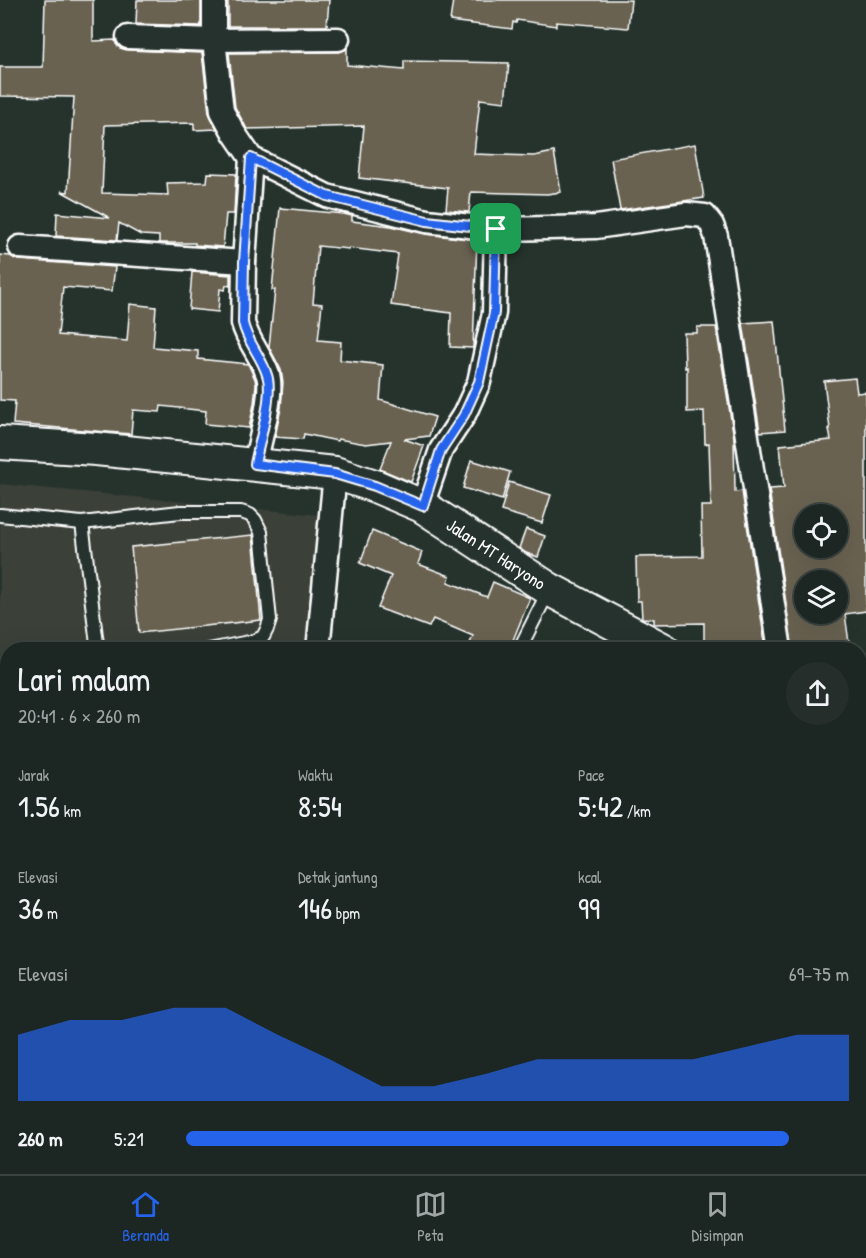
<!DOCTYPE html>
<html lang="id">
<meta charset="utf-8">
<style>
:root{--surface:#1c2622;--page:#252e2a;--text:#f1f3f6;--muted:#a0a5a5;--line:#3a4340;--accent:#2563eb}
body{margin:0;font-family:"Patrick Hand",sans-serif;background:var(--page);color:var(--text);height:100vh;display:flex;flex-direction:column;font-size:22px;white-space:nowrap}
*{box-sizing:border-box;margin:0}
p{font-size:20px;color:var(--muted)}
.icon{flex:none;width:33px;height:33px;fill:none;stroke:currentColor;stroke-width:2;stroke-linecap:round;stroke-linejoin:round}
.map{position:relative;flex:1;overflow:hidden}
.drawer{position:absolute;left:0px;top:642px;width:867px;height:532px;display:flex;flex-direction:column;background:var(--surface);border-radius:24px 24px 0 0;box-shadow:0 6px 24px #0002,0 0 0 2px var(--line)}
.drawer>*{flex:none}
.buttons{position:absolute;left:794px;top:504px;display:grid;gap:12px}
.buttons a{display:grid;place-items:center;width:54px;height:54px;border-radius:50%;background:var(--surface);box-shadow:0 6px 24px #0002,0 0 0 2px var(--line);font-size:30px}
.pin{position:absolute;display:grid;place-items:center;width:51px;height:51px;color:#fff;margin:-26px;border-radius:12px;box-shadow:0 3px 9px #0006}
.round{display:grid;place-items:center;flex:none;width:63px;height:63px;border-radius:32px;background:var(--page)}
.summary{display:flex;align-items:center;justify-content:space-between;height:102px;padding:0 18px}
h1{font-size:33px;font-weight:600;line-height:45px}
.figures{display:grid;grid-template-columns:repeat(3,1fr);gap:9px;height:102px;padding:6px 18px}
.figures div{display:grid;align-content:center}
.figures b{font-size:30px;font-weight:600}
.figures small{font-size:16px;font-weight:400}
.figures p{font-size:16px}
.chart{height:168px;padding:12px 18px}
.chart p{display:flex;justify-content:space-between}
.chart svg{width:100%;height:108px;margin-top:6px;fill:var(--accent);opacity:.7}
ul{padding:0 18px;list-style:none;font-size:20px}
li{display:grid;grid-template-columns:96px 72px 1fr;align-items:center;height:45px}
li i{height:15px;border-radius:8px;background:var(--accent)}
.menu{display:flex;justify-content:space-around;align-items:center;height:84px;border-top:2px solid var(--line);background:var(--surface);font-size:16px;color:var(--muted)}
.menu a{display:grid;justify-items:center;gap:3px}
.menu .selected{color:var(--accent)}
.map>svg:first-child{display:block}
.built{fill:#3a4138}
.green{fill:#5e7457;stroke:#aebaab;stroke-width:1.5}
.building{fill:#696251;stroke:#fff;stroke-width:1.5;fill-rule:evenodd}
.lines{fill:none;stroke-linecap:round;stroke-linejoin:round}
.lane-casing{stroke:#fff;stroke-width:16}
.street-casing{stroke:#fff;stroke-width:27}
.secondary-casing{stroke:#fff;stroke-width:36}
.lane{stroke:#26332d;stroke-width:12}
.street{stroke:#26332d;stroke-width:22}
.secondary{stroke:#26332d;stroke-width:32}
.route-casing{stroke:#fff;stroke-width:12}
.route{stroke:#2563eb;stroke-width:8}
.labels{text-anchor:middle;stroke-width:4.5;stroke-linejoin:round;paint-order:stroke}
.street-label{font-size:18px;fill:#fff;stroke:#26332d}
</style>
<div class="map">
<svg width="866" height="1174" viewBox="0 0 866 1174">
<rect width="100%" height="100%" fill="#26332d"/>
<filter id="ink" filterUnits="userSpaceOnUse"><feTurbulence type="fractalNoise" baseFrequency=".0167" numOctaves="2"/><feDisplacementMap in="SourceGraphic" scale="12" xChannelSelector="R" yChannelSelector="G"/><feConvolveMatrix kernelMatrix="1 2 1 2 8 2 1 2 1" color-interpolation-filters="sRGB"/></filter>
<g filter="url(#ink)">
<g class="built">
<polygon points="0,484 329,516 315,649 8,650 7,859 0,857"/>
<polygon points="0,896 8,898 8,1167 860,1167 860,919 866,918 866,1174 0,1174"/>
</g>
<polygon class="green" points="7,766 8,839 6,839 0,805 0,768"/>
<g class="building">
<polygon points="45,0 93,0 93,41 115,40 116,44 120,48 128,50 202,53 209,113 217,129 194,130 194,123 105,125 102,193 168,195 167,183 207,182 208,173 236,174 234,214 226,214 223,247 195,245 195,243 159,243 159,236 141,235 119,223 117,240 56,236 57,213 110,218 61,191 68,192 74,97 0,96 0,67 43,67"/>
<polygon points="137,0 201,0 201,26 136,24"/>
<polygon points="228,0 329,0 327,26 228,26"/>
<polygon points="453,0 631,0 628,28 556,22 556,26 517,20 516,23 513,22 512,29 450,21"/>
<polygon points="347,49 347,65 404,70 404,61 509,63 505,102 480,99 474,154 534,156 554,152 561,192 547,194 471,192 469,212 446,210 448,188 359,178 364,126 247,129 235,107 229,53 338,52"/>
<polygon points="695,144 704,198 620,210 611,159"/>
<polygon points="280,208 344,214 352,216 352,221 391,226 425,234 477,240 473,348 450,347 451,313 391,305 398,254 349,248 349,249 318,246 313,303 322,304 318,340 341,342 340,360 383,365 380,400 435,417 429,436 404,439 424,446 411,482 380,469 391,441 366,444 338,439 337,441 304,434 303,439 275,437 281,408 283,382 281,370 269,347 275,290 272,290"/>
<polygon points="0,255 10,256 19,260 115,267 112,291 63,287 58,335 127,341 130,304 156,307 153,347 198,351 198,359 248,364 255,379 256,384 254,404 249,428 205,424 206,411 161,406 160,412 133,410 131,434 13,424 15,401 0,400"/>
<polygon points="192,272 230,275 230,286 226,285 225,290 220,289 218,312 189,309"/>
<polygon points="774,321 785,430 760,432 743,323"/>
<polygon points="697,327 716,327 734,438 735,492 742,491 766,650 731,650 730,645 704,645 704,623 654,624 654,619 642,618 641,601 637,601 636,557 702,556 701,506 711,506 709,443 705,444 704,411 687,412 687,367 685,368 684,333 697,333"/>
<path d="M855,378L857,393L866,392V611L845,614L850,650H793L769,489L784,488L780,445L831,440L829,429H830L824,381ZM804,514H837V548H804ZM804,580H837V614H804Z"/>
<polygon points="471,460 510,472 502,500 463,488"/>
<polygon points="509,482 551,495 542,523 501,511"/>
<polygon points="526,529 545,536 538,557 526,553 519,548"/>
<polygon points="372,531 422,552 418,564 450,576 448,582 487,597 493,582 530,598 509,650 488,650 470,643 473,636 433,619 429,627 378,608 391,576 360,563"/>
<polygon points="253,535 261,620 139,633 131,547"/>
</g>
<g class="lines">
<g class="lane-casing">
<g id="lane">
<polyline points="0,515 82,523 180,512 241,512 250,515 255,520 261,532 270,620 267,629 263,637 254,641 209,650"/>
<polyline points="82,523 97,644 100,650"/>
<polyline points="519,650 549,590"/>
</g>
</g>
<g class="street-casing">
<g id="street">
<polyline points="214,0 214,40 222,111 234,133 251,158 327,196 427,221 496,229 596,227 686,214 705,216 712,225 716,236 780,650"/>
<polyline points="128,37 214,40 338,39"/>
<path d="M251,158L244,262L243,323C248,342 262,357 268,375C274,394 259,443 255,464"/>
<polyline points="20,247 244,262"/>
<polyline points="422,506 441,450 464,415 479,382 494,313 496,229"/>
<polyline points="318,650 335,473"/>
<polyline points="0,862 8,862"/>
</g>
</g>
<g class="secondary-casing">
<g id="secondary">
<path id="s1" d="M0,443L96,449L335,473L375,486L422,506L549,589L664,650"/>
<polyline points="860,690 866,689"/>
</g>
</g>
<use href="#lane" class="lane"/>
<use href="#street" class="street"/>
<use href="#secondary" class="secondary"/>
</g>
</g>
<g class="lines" filter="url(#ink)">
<g class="route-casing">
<path id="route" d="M251,158L327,196L427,221L496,229L494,313L479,382L464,415L441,450L423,506L375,486L335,474L255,464C259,443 274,394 267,375C262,357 247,342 243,323L244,262Z"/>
</g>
<use href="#route" class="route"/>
</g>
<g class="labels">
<g class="street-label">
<text dy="6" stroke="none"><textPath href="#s1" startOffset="518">Jalan MT Haryono</textPath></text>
</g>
</g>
</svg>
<div class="buttons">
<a><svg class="icon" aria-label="locate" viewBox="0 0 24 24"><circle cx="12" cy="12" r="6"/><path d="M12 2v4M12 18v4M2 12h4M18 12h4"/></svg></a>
<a><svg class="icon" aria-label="layers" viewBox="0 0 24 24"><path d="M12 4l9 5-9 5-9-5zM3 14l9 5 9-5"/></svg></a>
</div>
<div class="pin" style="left:496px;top:229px;background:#1e9e55"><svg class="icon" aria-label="arrive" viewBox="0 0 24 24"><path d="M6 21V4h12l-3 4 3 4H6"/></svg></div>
<section class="drawer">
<div class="summary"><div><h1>Lari malam</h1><p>20:41 · 6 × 260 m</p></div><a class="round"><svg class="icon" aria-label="share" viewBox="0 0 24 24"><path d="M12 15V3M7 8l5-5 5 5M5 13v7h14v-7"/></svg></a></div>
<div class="figures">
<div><p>Jarak</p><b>1.56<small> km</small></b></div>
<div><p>Waktu</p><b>8:54</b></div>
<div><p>Pace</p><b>5:42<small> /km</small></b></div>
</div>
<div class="figures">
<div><p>Elevasi</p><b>36<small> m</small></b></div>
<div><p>Detak jantung</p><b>146<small> bpm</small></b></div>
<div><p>kcal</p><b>99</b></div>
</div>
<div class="chart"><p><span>Elevasi</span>69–75 m</p>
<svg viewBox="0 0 160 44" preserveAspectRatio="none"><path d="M0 44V17L10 11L20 11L30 6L40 6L50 17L60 27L70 38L80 38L90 33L100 27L110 27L120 27L130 27L140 22L150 17L160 17V44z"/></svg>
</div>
<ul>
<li><b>260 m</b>5:21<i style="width:91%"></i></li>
</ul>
</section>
</div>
<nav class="menu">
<a class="selected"><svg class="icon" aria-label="home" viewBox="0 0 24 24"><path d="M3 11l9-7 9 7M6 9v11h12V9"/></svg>Beranda</a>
<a><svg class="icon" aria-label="map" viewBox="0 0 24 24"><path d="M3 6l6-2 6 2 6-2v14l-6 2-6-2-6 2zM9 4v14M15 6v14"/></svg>Peta</a>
<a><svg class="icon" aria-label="saved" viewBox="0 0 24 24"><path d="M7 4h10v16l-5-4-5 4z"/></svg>Disimpan</a>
</nav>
